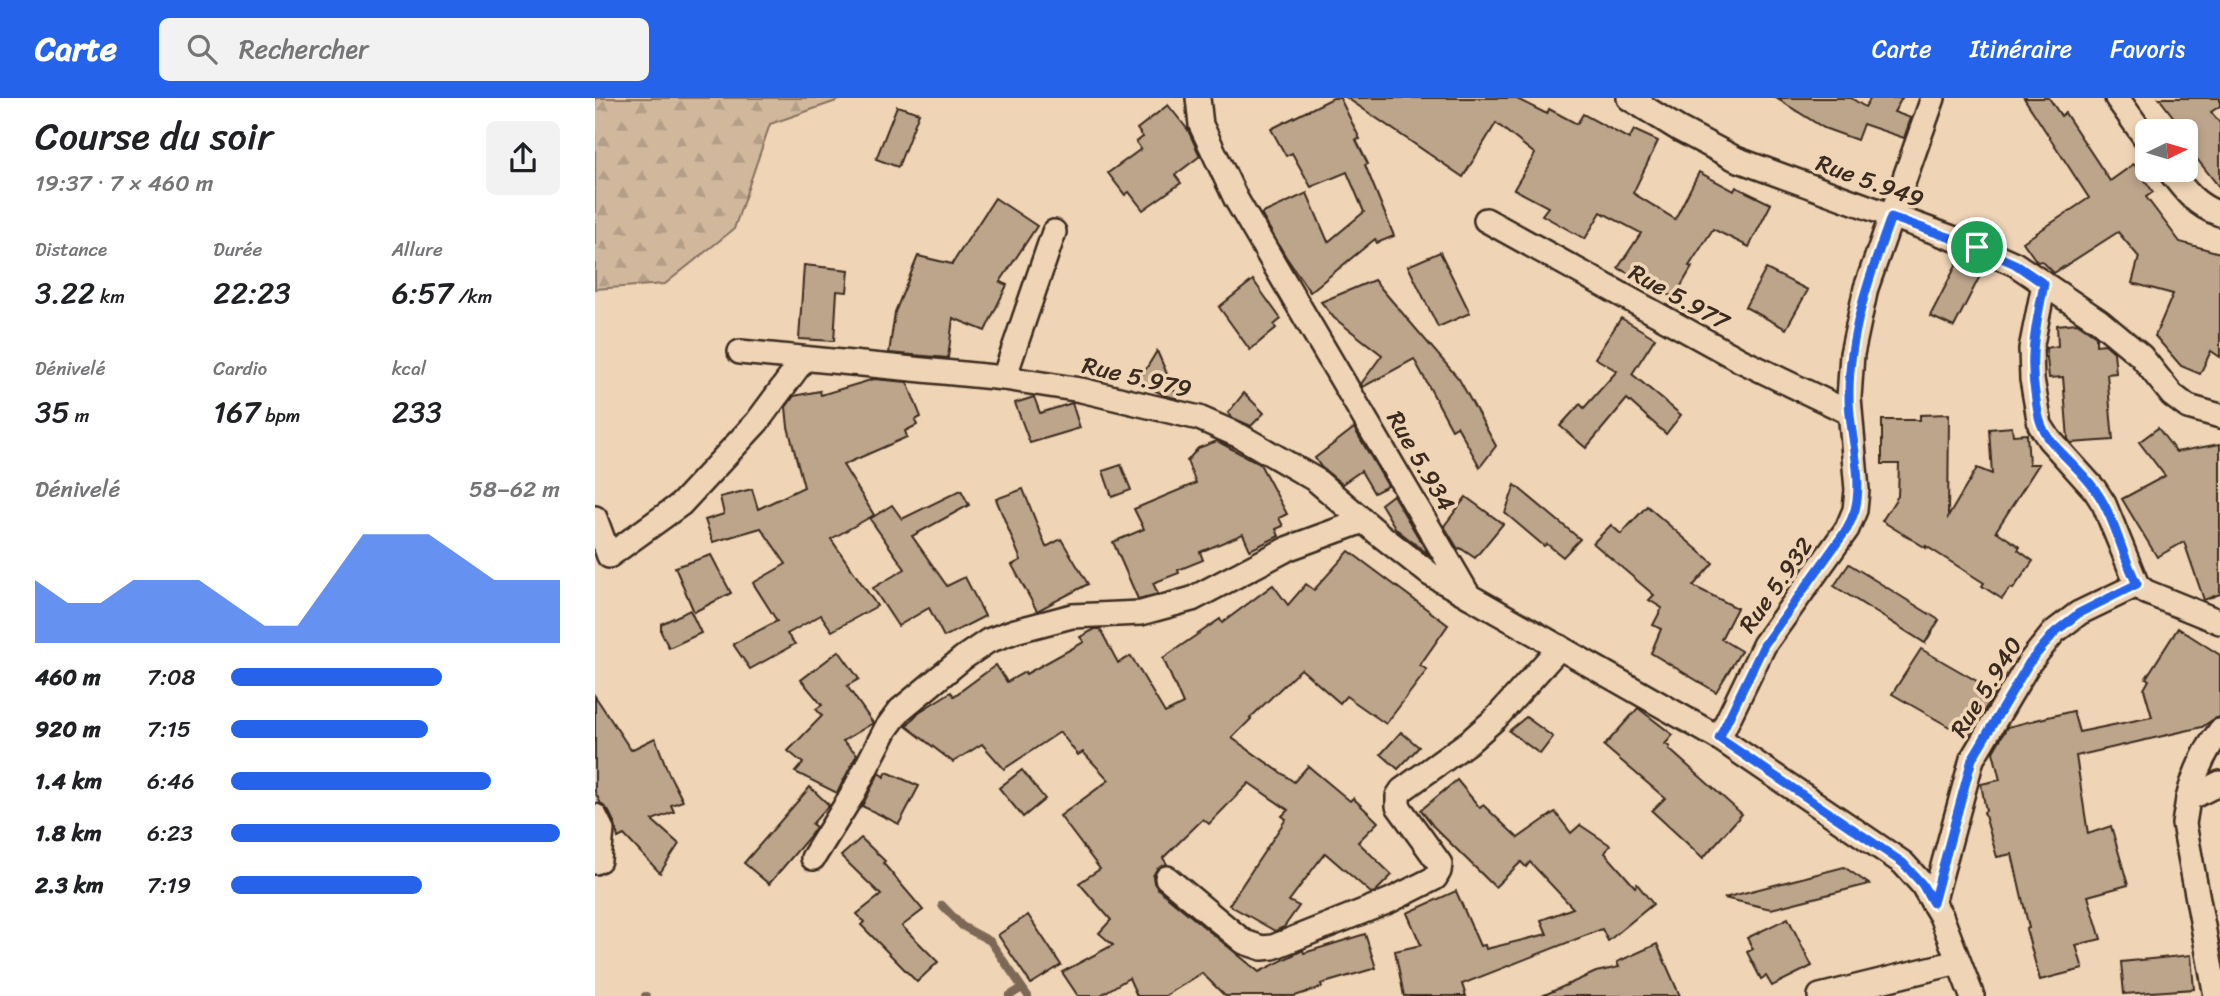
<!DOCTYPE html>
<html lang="fr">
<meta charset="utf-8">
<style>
:root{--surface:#fff;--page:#f2f2f2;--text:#202124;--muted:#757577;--accent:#2563eb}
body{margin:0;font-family:Sriracha,sans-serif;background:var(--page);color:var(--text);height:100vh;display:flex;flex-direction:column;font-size:26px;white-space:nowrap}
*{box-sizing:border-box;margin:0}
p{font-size:23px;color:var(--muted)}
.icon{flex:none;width:38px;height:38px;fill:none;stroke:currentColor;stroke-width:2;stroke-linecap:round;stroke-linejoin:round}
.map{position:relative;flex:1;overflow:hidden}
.sheet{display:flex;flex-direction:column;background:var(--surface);width:595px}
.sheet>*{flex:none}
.needle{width:46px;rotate:85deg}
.tools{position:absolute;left:1540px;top:21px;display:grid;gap:14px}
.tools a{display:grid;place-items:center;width:63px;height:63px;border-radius:10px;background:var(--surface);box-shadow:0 4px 10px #0003;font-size:35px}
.pin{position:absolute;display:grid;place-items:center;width:60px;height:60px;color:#fff;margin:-30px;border:4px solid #fff;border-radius:50%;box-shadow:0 2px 7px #0007}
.round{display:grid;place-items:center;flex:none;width:74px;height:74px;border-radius:10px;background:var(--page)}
.overview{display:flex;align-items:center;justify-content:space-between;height:119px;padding:0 35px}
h1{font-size:38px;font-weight:600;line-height:52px}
.figures{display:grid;grid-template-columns:repeat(3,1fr);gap:10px;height:119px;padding:7px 35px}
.figures div{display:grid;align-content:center}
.figures b{font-size:30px;font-weight:600}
.figures small{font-size:19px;font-weight:400}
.figures p{font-size:19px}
.chart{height:196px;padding:14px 35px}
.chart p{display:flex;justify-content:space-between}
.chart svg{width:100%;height:126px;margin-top:7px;fill:var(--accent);opacity:.7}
ul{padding:0 35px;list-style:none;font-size:23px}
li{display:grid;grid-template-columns:112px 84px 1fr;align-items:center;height:52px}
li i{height:18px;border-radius:9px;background:var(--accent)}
header{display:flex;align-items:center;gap:42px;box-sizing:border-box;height:98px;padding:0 35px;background:var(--accent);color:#fff}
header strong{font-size:33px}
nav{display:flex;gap:38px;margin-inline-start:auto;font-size:24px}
.search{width:490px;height:63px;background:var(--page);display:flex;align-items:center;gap:18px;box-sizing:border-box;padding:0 24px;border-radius:10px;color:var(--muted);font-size:26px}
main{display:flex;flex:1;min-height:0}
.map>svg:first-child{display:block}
.forest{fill:url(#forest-firs);stroke:#86715e;stroke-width:2}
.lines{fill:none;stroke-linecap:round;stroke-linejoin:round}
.stream{stroke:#7c6855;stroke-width:8}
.building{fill:#bda58c;stroke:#3b2a1e;stroke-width:2}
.minor-casing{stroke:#3b2a1e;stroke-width:28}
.minor{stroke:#efd4b6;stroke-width:23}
.route-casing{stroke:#fff;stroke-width:14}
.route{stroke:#2563eb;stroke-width:9}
.labels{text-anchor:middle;stroke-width:7;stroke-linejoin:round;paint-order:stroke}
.street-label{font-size:24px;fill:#3b2a1e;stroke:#efd4b6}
</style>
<header>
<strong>Carte</strong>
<div class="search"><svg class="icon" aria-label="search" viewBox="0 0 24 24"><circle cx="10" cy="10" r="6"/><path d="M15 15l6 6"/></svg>Rechercher</div>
<nav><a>Carte</a><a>Itinéraire</a><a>Favoris</a></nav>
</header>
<main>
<section class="sheet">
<div class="overview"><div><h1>Course du soir</h1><p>19:37 · 7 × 460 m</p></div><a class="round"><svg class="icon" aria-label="share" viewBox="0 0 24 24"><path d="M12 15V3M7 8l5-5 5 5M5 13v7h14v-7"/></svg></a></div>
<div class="figures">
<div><p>Distance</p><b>3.22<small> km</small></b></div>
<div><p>Durée</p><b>22:23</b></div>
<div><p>Allure</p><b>6:57<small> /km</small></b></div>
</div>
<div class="figures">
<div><p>Dénivelé</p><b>35<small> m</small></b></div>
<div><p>Cardio</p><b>167<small> bpm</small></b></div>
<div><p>kcal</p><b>233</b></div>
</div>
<div class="chart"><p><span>Dénivelé</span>58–62 m</p>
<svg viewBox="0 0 160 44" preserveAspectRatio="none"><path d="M0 44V22L10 30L20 30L30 22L40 22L50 22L60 30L70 38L80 38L90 22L100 6L110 6L120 6L130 14L140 22L150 22L160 22V44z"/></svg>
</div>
<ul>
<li><b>460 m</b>7:08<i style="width:64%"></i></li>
<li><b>920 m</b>7:15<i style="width:60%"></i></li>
<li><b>1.4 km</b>6:46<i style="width:79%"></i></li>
<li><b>1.8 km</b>6:23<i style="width:100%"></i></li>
<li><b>2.3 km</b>7:19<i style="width:58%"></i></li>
</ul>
</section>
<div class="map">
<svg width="1625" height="898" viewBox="0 0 1625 898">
<defs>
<pattern id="forest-firs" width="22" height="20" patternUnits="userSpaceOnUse" patternTransform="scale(1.75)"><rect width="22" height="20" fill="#d1b89d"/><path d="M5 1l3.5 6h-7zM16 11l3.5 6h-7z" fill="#b49e87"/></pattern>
</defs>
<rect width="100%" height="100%" fill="#efd4b6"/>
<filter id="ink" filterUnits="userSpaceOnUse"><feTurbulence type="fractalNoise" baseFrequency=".0143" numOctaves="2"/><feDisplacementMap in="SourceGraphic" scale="14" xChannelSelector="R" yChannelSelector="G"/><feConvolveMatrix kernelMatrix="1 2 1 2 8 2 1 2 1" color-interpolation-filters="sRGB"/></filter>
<g filter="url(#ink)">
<polygon class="forest" points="0,0 250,0 175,26 139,131 70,186 0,191"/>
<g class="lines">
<g class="stream">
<polyline points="347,807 367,828 395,843 433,898"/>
<polyline points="50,898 51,898"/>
<polyline points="414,898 427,890"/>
</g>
</g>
<g class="building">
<polygon points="738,0 745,0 765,41 761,42 773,66 770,67 799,138 782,145 780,141 715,194 691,159 666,116 712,95 733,144 769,114 752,74 716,89 697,55 691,58 676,31"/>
<polygon points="752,0 920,0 952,16 954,11 982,26 988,16 1034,41 1039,32 1063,43 1038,95 1080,121 1104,74 1139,93 1141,89 1176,106 1154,149 1118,131 1094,168 1097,169 1079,200 1023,170 1046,135 1006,114 990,141 947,117 953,109 919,91 940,56 901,25 868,79"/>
<polygon points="1181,0 1256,0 1270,9 1276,0 1307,0 1299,14 1316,20 1309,40 1268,26 1262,42 1229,30"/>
<polygon points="1429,0 1454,0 1466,18 1470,15 1515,83 1539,66 1558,94 1551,99 1585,144 1625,155 1625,259 1616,253 1605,276 1586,268 1560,238 1578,196 1537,185 1544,159 1523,134 1459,175 1447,163 1442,164 1428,144 1494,100"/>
<polygon points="1564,0 1625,0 1625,8 1616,14 1625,25 1625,90 1591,47 1591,33 1589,33"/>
<polygon points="573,7 593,32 605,58 580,77 586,85 548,112 534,94 530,97 513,75 546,51 541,44 548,39 542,31"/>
<polygon points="302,8 324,15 303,69 281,61"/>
<polygon points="400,100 442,128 405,184 412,187 390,233 358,220 353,260 294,255 300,214 323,158 357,166"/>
<polygon points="845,154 875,215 843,229 813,168"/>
<polygon points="1366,158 1390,168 1359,229 1335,218"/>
<polygon points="209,167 254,172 252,194 242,193 239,243 204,241"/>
<polygon points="1171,171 1213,192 1191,231 1150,209"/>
<polygon points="658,182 686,221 679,227 681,230 655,252 624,209"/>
<polygon points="779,182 864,281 901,348 885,369 862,328 857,331 819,261 768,289 766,286 787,257 739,220 726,204"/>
<polygon points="1026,220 1060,240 1037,276 1086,317 1071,336 1032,301 991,350 965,328 985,306 989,310 1022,273 1000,260"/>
<polygon points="1482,225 1501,238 1501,247 1510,246 1519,254 1521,275 1512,276 1518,342 1476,345 1473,341 1468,279 1454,280 1451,250 1463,248 1462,227"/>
<polygon points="562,253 583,301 569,297 543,284"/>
<polygon points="279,281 312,284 326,319 320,322 322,327 310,333 312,339 248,367 279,417 236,441 282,508 237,533 226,517 192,536 200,546 155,571 138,546 182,523 158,485 191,466 166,430 118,444 110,422 129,416 125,399 157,391 163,411 209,389 193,329 191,309 199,298 225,293 226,297"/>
<polygon points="649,295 669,315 656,328 638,320 633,315"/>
<polygon points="439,299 445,315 477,305 485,330 435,345 420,305"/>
<polygon points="1354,316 1353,419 1382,370 1397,376 1394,331 1417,329 1418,337 1432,336 1434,366 1444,366 1401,433 1425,449 1423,452 1438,463 1418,491 1415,490 1407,501 1387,488 1389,485 1331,448 1331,450 1287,423 1303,398 1304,366 1287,366 1287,322 1325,322 1325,317"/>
<polygon points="759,330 793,388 779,395 766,373 747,386 726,369 720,360"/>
<polygon points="1563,330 1581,354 1625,346 1625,496 1609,502 1589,444 1562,459 1527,401 1570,378 1544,344"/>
<polygon points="622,343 665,366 692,416 684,420 688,428 681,431 684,438 655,452 648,436 605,454 608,462 583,472 584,475 558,485 563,496 543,501 518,444 549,431 539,411 601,385 592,363 603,350"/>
<polygon points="526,367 536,392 517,399 508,373"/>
<polygon points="920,387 985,441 968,459 952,446 949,448 910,415"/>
<polygon points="428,391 451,449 466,441 493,486 442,513 417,467 426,462 401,401"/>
<polygon points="366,392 374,407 317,438 352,488 370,479 390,518 349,539 334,510 303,528 278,490 310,471 275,421 297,407 307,421"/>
<polygon points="798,397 834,457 801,431 786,406"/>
<polygon points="871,399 908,426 880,460 865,450 863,451 849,428"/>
<polygon points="1052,408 1118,465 1098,488 1142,510 1126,541 1146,553 1121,594 1056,555 1066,531 1058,527 1067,510 1054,502 1059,497 998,445 1016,427 1026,436"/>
<polygon points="754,453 853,527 825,567 832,572 791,626 751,598 745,605 706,571 655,620 656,621 637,640 699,684 713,668 755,703 758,700 783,724 763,744 797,777 780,794 776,795 730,755 694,803 704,808 689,829 680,833 634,807 691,721 687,718 693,712 654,685 614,726 608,721 568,760 572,766 562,771 558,778 559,785 563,791 664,874 708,852 709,855 770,836 781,870 726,886 727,889 700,898 630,898 607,875 570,898 542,898 534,880 504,898 483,898 467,874 518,847 504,835 516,822 484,785 505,771 465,718 514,682 488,654 483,657 465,634 409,671 387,646 358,664 311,628 324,614 356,594 359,598 401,567 412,584 430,574 431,576 489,544 485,539 500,531 505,531 523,565 536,558 570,615 588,606 568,560 625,521 627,525 678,487 693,507 711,486 719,492"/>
<polygon points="116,457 136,495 99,514 80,469"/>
<polygon points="1254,466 1344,522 1330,545 1239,488"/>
<polygon points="95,512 106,535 74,550 66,534 66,526"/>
<polygon points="1583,530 1625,557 1625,619 1619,621 1607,629 1481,658 1493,736 1516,728 1533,787 1493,798 1506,841 1481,847 1488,871 1445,882 1431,831 1434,830 1417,756 1402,759 1389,714 1391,713 1386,686 1405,682 1398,654 1412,629 1478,613 1484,634 1557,619 1549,591 1554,582 1551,580"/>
<polygon points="1326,551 1401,594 1372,639 1297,596"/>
<polygon points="244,553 264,581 252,588 278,625 248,643 262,656 242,695 200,674 208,665 193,653 227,618 221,611 227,607 206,582"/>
<polygon points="0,598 36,652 60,640 74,676 88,703 76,707 79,714 57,722 84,746 65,775 29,737 23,740 20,726 13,712 6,706 0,694"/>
<polygon points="1043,610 1078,637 1070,646 1075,649 1074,651 1147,716 1108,760 1057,713 1070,700 1009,648"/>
<polygon points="931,619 958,639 945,656 914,633"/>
<polygon points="806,634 824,649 803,671 786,656"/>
<polygon points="427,672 450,701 428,719 404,690"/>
<polygon points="292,674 324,688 304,726 267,708 284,675 289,679"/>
<polygon points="862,682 885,710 888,707 923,740 960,714 976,735 985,727 1015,747 1010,755 1040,789 1042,786 1058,806 1013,843 1007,831 867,886 871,898 809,898 800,853 826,847 812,815 861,793 885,848 890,847 891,851 952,836 946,822 978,810 935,764 931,769 926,764 900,789 839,729 826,712"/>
<polygon points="215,689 234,707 217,726 221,729 214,739 174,786 149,765"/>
<polygon points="266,740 290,763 288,765 328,812 307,828 343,864 322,884 266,827 269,824 262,816 286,797 246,758"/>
<polygon points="1249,769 1274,786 1176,811 1129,800"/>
<polygon points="433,817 466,867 436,886 403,837"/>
<polygon points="1193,820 1217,868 1177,888 1171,878 1166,881 1152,854 1158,851 1152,840"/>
<polygon points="1062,846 1085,898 947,898 1001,874 1024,869 1022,864"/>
<polygon points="1596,857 1599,891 1529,896 1526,864"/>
</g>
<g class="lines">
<g class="minor-casing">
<g id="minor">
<polyline points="603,0 606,27 641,101 874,498 1124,640"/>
<polyline points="1034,0 1084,31 1141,61 1382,149 1420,166 1504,223 1546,258 1577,297 1593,309 1625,318"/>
<polyline points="1338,0 1271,190 1257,256 1254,300 1262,392 1260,412 1252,431 1169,547 1124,640 1308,765 1327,786 1346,818 1377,898"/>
<polyline points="1522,0 1552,42"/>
<path d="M1574,72C1589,92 1601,108 1625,116"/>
<polyline points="891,122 1145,262 1255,315"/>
<polyline points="145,254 409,280 486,292 604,320 645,338 721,382 784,436 835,476 874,498"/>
<polyline points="409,280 459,134"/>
<polyline points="0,420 14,458 86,406 162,324 209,261"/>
<polyline points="1542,487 1551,494 1625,524"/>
<path d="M1593,701C1599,676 1609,654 1625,633"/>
<polyline points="0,718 7,732 4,762 0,764"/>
<polyline points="218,760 256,699 291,631 305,612 368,560 393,543 420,533 477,518 546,515 597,501 694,450 768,423"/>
<polyline points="572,780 649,844 667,850 678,849 794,803 840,780 844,773 845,766 803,708 803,698 807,692 875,643 901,620 965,549"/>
<polyline points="1338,805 1377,661 1434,565 1459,534 1484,515 1542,487 1509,406 1500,392 1454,341 1445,327 1437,281 1436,251 1449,186"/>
<polyline points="1225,898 1363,864"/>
<polyline points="1621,898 1589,726 1593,701 1625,685"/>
</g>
</g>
<use href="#minor" class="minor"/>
</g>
</g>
<g class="lines" filter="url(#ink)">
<g class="route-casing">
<path id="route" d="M1296,119L1382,149L1420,166L1449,186C1441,229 1433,257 1441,302C1443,317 1445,329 1455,342C1469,359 1488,374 1501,393C1520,420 1527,457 1542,486L1484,515L1460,534L1434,565L1377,661L1338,805L1327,786L1308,765L1124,640L1169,547L1252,431C1255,425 1258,418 1260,412C1269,378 1254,335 1254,300C1253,237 1275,177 1296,119Z"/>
</g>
<use href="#route" class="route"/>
</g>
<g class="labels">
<g class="street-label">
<text transform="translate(1275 83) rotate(20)" y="8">Rue 5.949</text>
<text transform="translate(1084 199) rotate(29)" y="8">Rue 5.977</text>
<text transform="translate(542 279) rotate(13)" y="8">Rue 5.979</text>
<text transform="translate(826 363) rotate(60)" y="8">Rue 5.934</text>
<text transform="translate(1181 487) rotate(-55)" y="8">Rue 5.932</text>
<text transform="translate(1391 589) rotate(-58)" y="8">Rue 5.940</text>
</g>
</g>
</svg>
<div class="tools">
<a><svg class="needle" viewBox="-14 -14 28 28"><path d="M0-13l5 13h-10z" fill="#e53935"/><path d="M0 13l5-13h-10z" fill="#757577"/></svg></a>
</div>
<div class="pin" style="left:1382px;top:149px;background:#1e9e55"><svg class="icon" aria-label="arrive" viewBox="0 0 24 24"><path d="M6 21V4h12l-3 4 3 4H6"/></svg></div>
</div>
</main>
